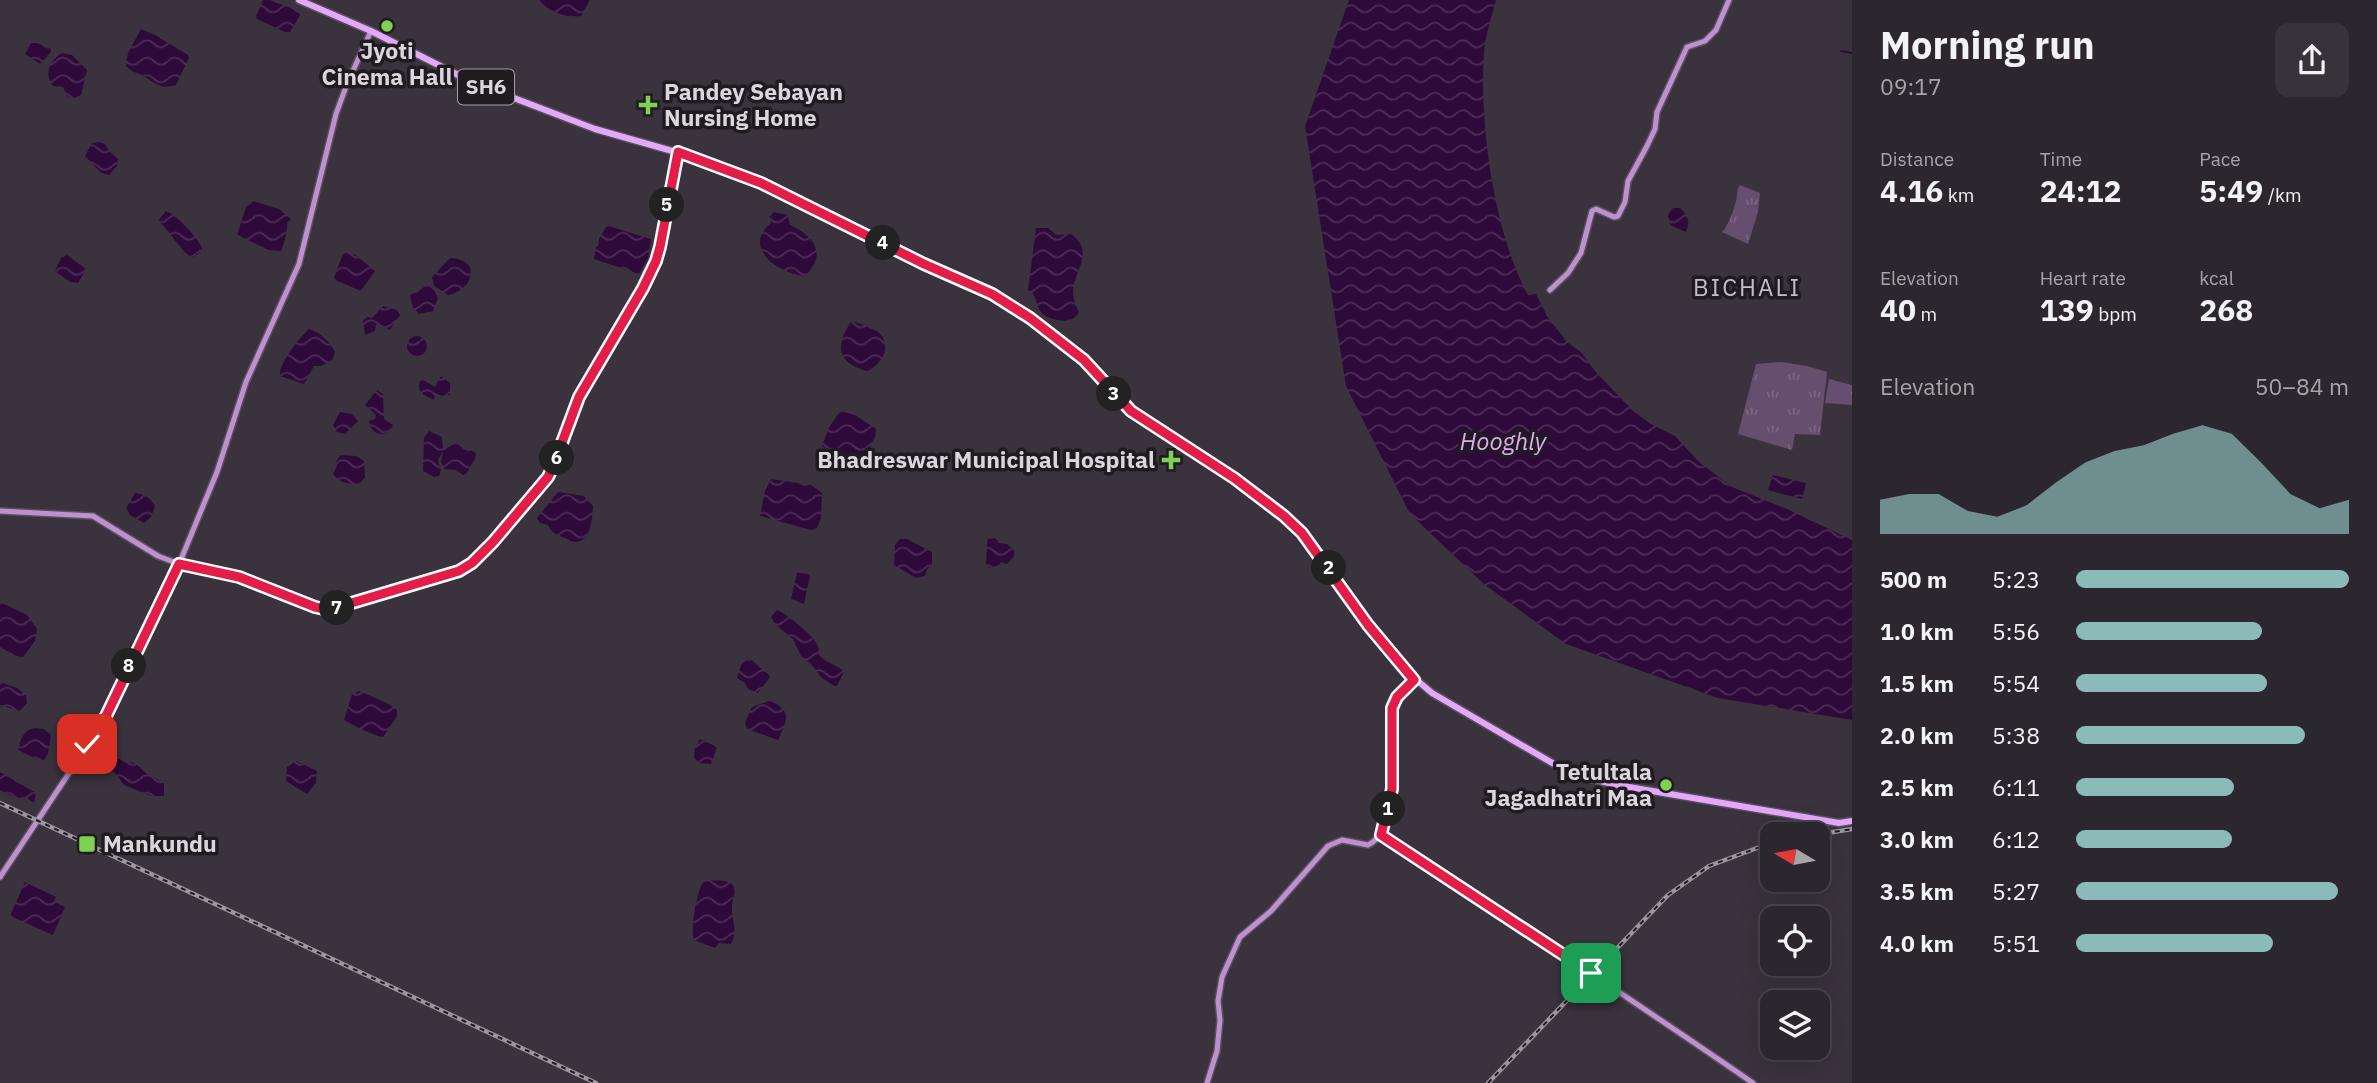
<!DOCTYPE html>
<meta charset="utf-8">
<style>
:root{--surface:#2c262e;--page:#38323a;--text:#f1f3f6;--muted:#a6a5aa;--line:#48434a;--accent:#8bbbb9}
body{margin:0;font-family:"IBM Plex Sans",sans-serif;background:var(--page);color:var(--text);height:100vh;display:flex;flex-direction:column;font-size:26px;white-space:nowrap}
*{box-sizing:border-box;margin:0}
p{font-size:23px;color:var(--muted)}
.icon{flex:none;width:38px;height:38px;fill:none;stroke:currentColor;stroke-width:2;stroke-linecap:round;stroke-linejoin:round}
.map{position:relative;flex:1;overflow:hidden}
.side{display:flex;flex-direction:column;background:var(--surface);width:525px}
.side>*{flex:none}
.needle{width:46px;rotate:280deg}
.fabs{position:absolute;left:1760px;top:822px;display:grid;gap:14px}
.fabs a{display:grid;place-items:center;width:70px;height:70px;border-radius:14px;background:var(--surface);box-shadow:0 7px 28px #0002,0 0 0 2px var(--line);font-size:35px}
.pin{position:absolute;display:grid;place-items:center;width:60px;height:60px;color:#fff;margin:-30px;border-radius:14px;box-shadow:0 4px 10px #0006}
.km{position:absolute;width:35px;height:35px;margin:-18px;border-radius:50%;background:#222;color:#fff;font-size:19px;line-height:35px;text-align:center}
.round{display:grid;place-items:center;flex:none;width:74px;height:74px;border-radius:14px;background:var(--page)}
.summary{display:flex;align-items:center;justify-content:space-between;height:119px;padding:0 28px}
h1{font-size:38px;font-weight:700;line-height:52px}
.stats{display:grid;grid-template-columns:repeat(3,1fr);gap:10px;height:119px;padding:7px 28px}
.stats div{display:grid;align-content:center}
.stats b{font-size:30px;font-weight:700}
.stats small{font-size:19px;font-weight:400}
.stats p{font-size:19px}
.chart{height:196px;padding:14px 28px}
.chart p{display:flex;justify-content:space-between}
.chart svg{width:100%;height:126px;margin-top:7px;fill:var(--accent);opacity:.7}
ul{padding:0 28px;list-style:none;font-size:23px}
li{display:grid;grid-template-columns:112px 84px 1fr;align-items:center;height:52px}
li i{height:18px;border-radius:9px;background:var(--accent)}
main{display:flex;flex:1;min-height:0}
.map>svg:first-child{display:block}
.grass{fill:url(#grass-tufts)}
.water{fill:url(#water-waves)}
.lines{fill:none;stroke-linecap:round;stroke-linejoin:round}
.stream{stroke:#2e0a3a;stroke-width:2}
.secondary-casing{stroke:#57505a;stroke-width:8}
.primary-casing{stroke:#57505a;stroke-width:9}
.secondary{stroke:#be90d0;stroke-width:5}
.primary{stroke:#e4a8fb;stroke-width:6}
.rail-casing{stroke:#9c959e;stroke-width:4.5}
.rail{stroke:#1f1b20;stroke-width:2;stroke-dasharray:5;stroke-linecap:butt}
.route-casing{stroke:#fff;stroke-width:14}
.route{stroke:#e11d48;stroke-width:9}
.poi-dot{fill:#7ed153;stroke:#1f1b20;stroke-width:2.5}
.labels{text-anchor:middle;stroke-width:7;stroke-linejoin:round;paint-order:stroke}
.shield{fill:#1f1b20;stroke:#a39ea4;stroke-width:2}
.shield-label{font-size:21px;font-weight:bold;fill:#dbd6dd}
.poi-label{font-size:23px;font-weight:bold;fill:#dbd6dd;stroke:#1f1b20;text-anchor:start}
.neighbourhood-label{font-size:24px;letter-spacing:2px;fill:#c5bbc9;stroke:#1f1b20}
.water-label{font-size:24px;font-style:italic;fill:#e0a8f5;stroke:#1f1b20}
</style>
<main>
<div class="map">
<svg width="1852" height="1083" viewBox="0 0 1852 1083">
<defs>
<pattern id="grass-tufts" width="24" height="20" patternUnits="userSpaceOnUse" patternTransform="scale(1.75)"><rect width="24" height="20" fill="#664e6f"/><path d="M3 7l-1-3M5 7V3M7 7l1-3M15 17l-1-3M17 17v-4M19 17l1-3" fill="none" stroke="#7b6783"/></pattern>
<pattern id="water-waves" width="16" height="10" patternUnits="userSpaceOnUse" patternTransform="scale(1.75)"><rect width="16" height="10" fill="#2e0a3a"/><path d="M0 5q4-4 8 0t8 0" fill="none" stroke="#4c2d56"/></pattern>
</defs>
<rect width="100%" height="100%" fill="#3a323d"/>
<g class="grass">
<path d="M1740,185L1760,193L1758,212L1748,244L1722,232C1729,225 1733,211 1736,201C1738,194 1736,191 1740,185Z"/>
<polygon points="1781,362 1807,366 1827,372 1820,435 1795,434 1792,450 1738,434 1756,364"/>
<polygon points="1829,379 1852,385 1852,405 1825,403"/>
</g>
<g class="water">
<polygon points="263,0 269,0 299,11 300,15 290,32 285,32 257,19 256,16"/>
<path d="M539,0H590L581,16C565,17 551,14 539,0Z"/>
<path d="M1349,0H1496C1492,17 1485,35 1484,53C1479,124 1494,233 1528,295L1536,294L1547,316L1567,342L1582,353L1594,370L1633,411L1651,424L1675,436L1699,462L1732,487L1787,509L1852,540V720L1718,698L1566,644L1485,585L1410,514L1346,386L1305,126Z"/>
<path d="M141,29L155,35L188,55L189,58L176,85C160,90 155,83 142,75C135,72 132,72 126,66L128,53Z"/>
<polygon points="31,43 37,43 50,47 51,52 40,64 25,54"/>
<path d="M62,53L72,55L87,70L81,95L72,99L67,96L63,87L53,86C44,74 49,61 62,53Z"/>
<polygon points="99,142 105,144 109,151 118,159 117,166 109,175 101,173 85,156 92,143"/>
<path d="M253,201L279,209L291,219L287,223C288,231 284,244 281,251L269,250L237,235L246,207Z"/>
<path d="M1673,208H1680C1689,217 1690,221 1686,232L1670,225L1668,215Z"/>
<path d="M166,211C177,215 199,239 203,250L193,258C181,253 171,231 158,221Z"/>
<path d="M774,212L788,215L790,225C814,236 828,254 805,276C779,274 741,248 771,223L769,217Z"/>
<polygon points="609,226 651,239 648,258 639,274 594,259 596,247 598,246 599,239 606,227"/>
<path d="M1036,228H1048L1056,235L1071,234C1095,251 1075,270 1073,290C1073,298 1076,306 1079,313L1071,321C1058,321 1041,319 1037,304C1035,297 1035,295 1028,290Z"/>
<polygon points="346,253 356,255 375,271 361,291 337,281 334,277 343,254"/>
<polygon points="67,255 86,269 78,283 70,282 55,271 61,258"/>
<path d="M450,258C482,259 474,290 448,295L434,286L432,277Z"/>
<polygon points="427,284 434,289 438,298 433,311 419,314 413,308 410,295"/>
<polygon points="383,306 397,310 400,315 390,330 376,324 375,331 365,335 363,321 367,317 372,318"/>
<path d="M851,322C858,322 861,324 867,327C871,329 878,330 881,335C892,348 880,366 867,371C838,363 834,347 851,322Z"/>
<path d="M309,329C320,332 330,342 335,352L332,361L321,366H314L304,384L280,376C278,364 300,337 309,329Z"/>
<circle cx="417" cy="346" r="10"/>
<path d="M441,376L450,383V395L442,396L435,393L434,400C425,395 416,394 420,381L423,380L435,387Z"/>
<path d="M377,390L383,394L384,419L393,425L390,432C380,437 370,432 369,421L375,419L376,415L365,405Z"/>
<polygon points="840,411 855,415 876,429 875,437 862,461 848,461 822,446 828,429"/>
<polygon points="340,412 352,414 358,421 345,434 337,432 333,425"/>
<polygon points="429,431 442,437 443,449 457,443 476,453 475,459 466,474 463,475 456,470 444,469 441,462 443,451 438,460 441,470 439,476 434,477 423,471 424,438"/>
<path d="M341,455L356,456L364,461L365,477L359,485C348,484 340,483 333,474L337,466L336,461Z"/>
<polygon points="1773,475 1806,483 1802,499 1768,490"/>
<polygon points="771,479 811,485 822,493 821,518 817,528 811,530 760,516 765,491"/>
<path d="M558,492L584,496L593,506C592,517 592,542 575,542C571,542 568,539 565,538C557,536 551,532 548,525L540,523L537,518Z"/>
<path d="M135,493C144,494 151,498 155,506L151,517L144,523L130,515L126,508Z"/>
<polygon points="995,538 999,543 1007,544 1014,550 1014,556 1007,564 1001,562 999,565 990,568 986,565 987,542 988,539"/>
<polygon points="900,539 907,539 932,552 932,564 927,570 925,576 916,578 894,565 895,545"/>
<polygon points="797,573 806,573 810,576 804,604 791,599"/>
<polygon points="0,602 27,615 37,629 35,641 23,657 16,656 0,647"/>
<path d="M777,610C786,613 814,636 818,646C820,652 816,652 821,657C827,663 838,665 844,672L837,686H834L821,677L811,664L801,656L793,639L776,625L771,617Z"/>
<path d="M748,658C756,662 759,669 768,673L770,677L758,693L748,689L745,683L737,678L741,665Z"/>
<polygon points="3,683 17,688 26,695 27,703 20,711 0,705 0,685"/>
<path d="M359,691L387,703L397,710V716L383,737C377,737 350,724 344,720L352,694Z"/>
<path d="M769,701C793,709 787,721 778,740L747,729L745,723L752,707Z"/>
<path d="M34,728L44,729L51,735L48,754L44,760L41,761L18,750C20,741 23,730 34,728Z"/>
<polygon points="700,739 717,747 711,764 699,763 694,758 695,748"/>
<path d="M106,750C115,752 116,755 121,760C125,764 131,761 135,763L146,773L164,783V796H152L124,785L115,773L97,763L101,753Z"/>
<polygon points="296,761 317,771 316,783 307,794 286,781 287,767"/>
<polygon points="0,772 36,793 34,803 26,797 15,798 0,790"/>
<path d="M705,880C712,881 727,879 732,884C738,891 732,899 732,906C731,919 739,931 731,944L719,943L715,948L694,940C690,930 697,886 705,880Z"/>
<polygon points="25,882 56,897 54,902 65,907 53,935 10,916"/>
</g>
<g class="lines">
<polyline class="stream" points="1841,51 1852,53"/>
<g class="secondary-casing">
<g id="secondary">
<polyline points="1550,290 1568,273 1581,253 1592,211 1596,209 1614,217 1618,216 1625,202 1628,181 1647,146 1655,129 1657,112 1687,47 1705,41 1716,30 1729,0"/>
<path d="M0,511L93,516L158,556L179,564L239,577L315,607L335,609L466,568L493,542L548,476C562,451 567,422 580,395C604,345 642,301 660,247L678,152"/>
<path d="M1381,835C1506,917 1630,998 1753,1083"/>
<polyline points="0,877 101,725 175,574 217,472 246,382 299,264 336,114 347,84 371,31"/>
<path d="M1207,1083L1217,1051L1220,1020L1218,1001L1222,977L1240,937L1271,911L1328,846L1342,840L1368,845C1403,829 1389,740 1392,708L1397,697L1414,680"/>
</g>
</g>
<g class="primary-casing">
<polyline id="primary" points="299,0 371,31 472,82 595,129 690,156 761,183 1007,302 1075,353 1131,411 1234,478 1285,516 1302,532 1368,625 1406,671 1432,693 1566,771 1586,778 1623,786 1839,823 1852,821"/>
</g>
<use href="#secondary" class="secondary"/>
<use href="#primary" class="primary"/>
<g class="rail-casing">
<g id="rail">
<polyline points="0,803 596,1083"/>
<polyline points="1815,835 1852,829"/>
<polyline points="1488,1083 1668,895 1709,866 1773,842"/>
</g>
</g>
<use href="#rail" class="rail"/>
</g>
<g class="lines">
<g class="route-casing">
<polyline id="route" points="87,744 106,716 179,564 239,577 315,607 328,610 459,571 472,563 493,542 548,477 554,464 579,397 643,288 656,261 660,247 678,152 761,183 924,264 992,294 1030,318 1084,360 1131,411 1234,478 1284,516 1302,533 1368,625 1414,680 1397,697 1392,708 1392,789 1381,835 1591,973"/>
</g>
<use href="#route" class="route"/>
</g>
<g class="poi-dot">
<circle cx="387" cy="26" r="7"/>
<path d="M644.5 94.5h7v7h7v7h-7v7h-7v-7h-7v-7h7z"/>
<path d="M1167.5 449.5h7v7h7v7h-7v7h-7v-7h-7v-7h7z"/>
<circle cx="1666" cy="785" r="7"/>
<rect x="78" y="835" width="18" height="18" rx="3.5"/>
</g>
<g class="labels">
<rect class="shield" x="458" y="69.5" width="56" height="35" rx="5"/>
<g class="shield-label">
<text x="486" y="94">SH6</text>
</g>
<g class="poi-label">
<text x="387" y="59" text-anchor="middle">Jyoti<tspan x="387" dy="26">Cinema Hall</tspan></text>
<text x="664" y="100">Pandey Sebayan<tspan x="664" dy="26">Nursing Home</tspan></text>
<text x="1155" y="468" text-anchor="end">Bhadreswar Municipal Hospital</text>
<text x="1652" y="780" text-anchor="end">Tetultala<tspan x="1652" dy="26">Jagadhatri Maa</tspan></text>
<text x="103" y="852">Mankundu</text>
</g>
<g class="neighbourhood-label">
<text x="1747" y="296">BICHALI</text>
</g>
<g class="water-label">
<text x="1503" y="450">Hooghly</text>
</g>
</g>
</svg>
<div class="fabs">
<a><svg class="needle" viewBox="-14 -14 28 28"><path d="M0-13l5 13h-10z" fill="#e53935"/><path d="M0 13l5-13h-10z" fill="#a6a5aa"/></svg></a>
<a><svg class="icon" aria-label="locate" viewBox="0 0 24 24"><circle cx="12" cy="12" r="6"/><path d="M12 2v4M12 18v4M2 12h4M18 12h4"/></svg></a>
<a><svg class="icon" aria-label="layers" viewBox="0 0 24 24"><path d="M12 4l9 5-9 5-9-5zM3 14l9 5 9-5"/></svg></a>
</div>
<div class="pin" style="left:1591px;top:973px;background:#1e9e55"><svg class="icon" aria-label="arrive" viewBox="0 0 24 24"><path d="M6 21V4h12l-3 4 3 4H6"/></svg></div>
<div class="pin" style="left:87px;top:744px;background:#d93025"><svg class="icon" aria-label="check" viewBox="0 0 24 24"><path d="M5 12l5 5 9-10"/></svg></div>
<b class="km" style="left:1388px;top:809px">1</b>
<b class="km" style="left:1329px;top:568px">2</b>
<b class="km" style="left:1114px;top:394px">3</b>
<b class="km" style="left:883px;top:243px">4</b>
<b class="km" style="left:667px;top:205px">5</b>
<b class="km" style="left:557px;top:458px">6</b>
<b class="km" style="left:337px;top:608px">7</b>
<b class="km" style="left:129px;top:666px">8</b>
</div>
<section class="side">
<div class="summary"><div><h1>Morning run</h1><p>09:17</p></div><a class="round"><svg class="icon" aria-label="share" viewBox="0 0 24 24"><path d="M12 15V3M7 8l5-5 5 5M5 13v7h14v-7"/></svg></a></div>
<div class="stats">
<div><p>Distance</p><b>4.16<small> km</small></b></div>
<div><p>Time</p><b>24:12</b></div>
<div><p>Pace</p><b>5:49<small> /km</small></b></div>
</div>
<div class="stats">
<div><p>Elevation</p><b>40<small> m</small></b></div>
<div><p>Heart rate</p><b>139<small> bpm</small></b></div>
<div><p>kcal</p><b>268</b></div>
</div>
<div class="chart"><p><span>Elevation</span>50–84 m</p>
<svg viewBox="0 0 160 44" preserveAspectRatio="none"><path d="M0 44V32L10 30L20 30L30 36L40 38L50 34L60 26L70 19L80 15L90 13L100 9L110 6L120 9L130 19L140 30L150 35L160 32V44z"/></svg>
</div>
<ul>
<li><b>500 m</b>5:23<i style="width:100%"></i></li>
<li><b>1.0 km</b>5:56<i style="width:68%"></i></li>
<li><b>1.5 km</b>5:54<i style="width:70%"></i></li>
<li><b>2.0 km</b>5:38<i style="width:84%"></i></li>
<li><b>2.5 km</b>6:11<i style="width:58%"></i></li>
<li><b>3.0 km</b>6:12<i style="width:57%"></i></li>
<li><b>3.5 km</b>5:27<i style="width:96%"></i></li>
<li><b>4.0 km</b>5:51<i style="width:72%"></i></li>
</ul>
</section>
</main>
